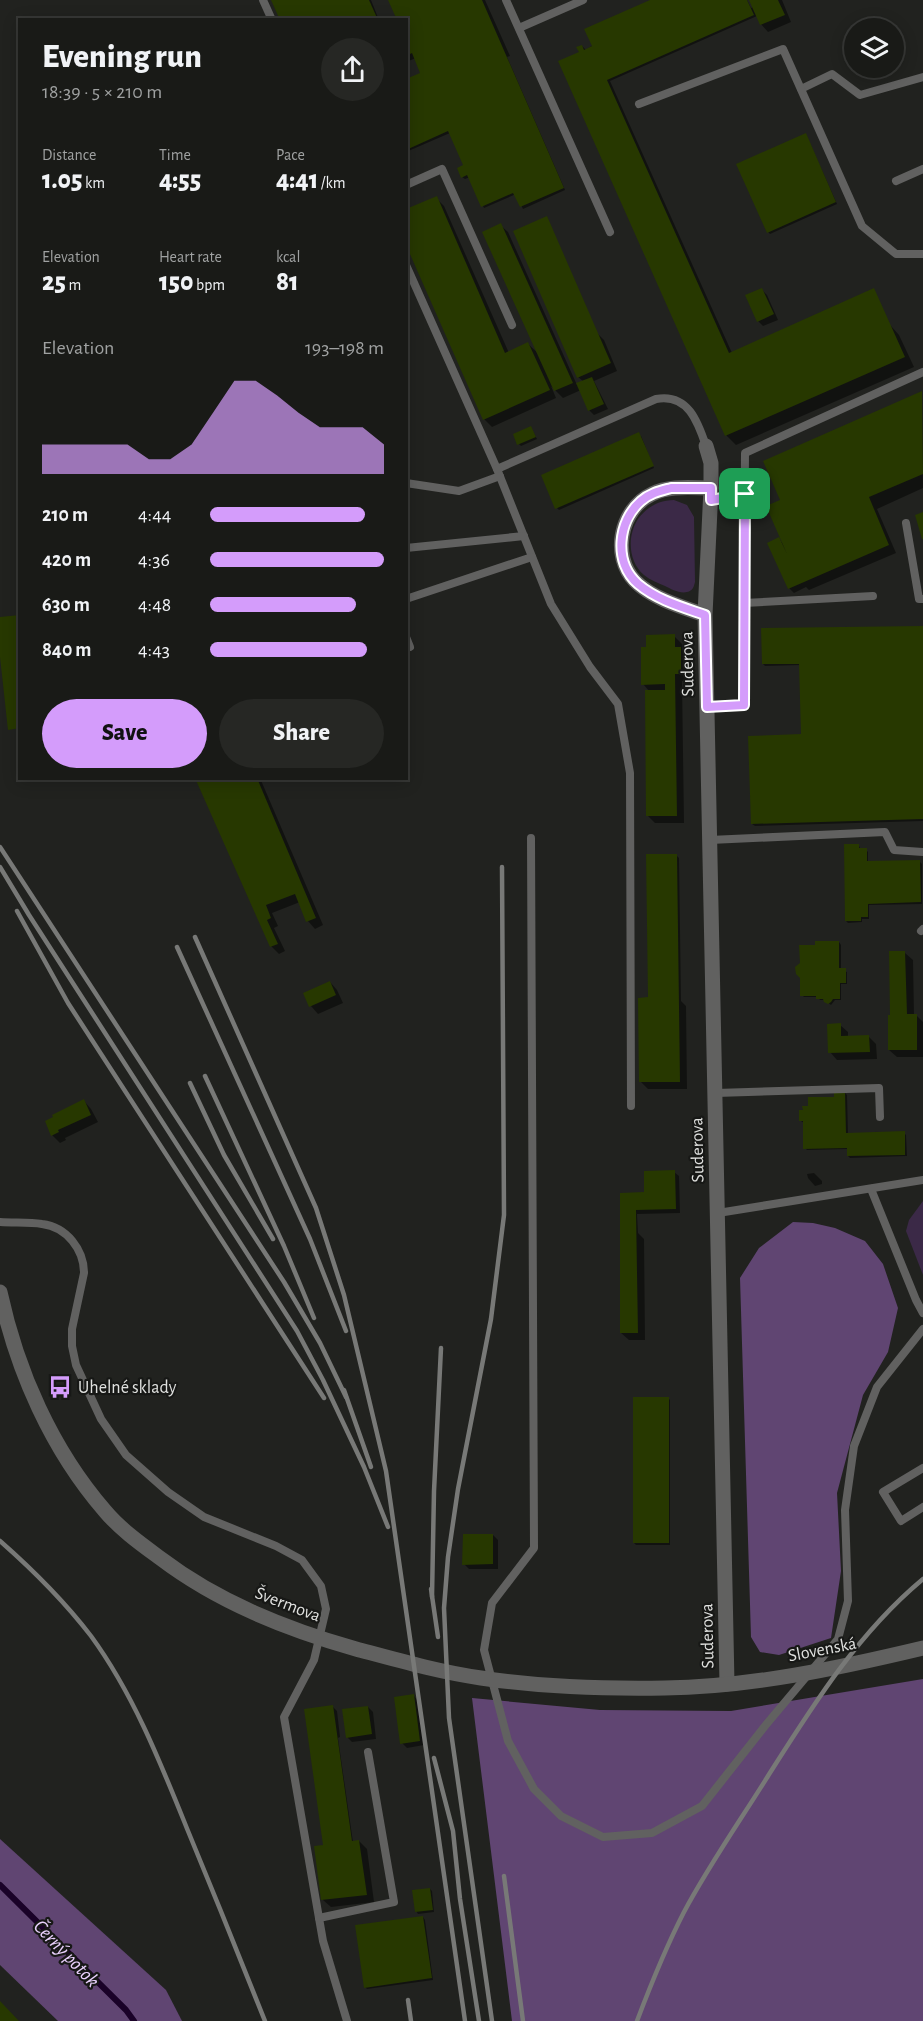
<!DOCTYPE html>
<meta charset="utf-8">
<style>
:root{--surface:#191a17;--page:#262724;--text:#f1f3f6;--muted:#9fa1a1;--line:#373836;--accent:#d49cfb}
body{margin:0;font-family:"Alegreya Sans",sans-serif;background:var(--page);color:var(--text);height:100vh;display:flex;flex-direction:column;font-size:22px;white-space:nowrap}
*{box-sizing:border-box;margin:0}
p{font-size:20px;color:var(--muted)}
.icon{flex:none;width:33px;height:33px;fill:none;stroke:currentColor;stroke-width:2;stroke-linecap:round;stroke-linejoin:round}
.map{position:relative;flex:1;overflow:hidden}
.panel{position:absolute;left:18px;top:18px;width:390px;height:762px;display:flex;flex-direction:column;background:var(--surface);border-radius:0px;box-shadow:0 3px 15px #0003,0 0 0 2px var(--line)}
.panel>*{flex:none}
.controls{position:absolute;left:844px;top:18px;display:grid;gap:12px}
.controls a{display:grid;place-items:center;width:60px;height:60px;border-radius:50%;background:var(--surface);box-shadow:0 3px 15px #0003,0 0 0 2px var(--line);font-size:30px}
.pin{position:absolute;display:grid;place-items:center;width:51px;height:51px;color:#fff;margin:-26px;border-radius:12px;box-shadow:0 3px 9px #0006}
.round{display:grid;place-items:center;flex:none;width:63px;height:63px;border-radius:32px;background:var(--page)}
.head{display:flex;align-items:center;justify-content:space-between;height:102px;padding:0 24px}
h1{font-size:33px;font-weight:800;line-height:45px}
.metrics{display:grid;grid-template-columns:repeat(3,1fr);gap:9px;height:102px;padding:6px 24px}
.metrics div{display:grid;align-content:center}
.metrics b{font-size:26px;font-weight:800}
.metrics small{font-size:16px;font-weight:400}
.metrics p{font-size:16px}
.chart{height:168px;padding:12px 24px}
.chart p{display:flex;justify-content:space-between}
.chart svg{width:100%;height:108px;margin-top:6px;fill:var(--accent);opacity:.7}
.action{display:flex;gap:12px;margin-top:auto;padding:12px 24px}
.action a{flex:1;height:69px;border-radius:36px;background:var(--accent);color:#111;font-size:24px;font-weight:800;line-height:69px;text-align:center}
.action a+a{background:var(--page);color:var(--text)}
ul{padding:0 24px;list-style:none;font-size:20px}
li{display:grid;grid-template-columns:96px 72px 1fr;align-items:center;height:45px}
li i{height:15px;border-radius:8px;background:var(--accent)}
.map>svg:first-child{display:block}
.green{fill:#3b2947}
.forest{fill:#604572}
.shadow{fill:#0007}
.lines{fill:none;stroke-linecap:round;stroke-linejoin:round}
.stream{stroke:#1a0228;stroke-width:6}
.building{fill:#273800}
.service{stroke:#616160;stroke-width:8}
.minor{stroke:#616160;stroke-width:15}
.tertiary{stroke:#616160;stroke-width:15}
.rail{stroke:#787977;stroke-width:4.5}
.route-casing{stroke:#fff;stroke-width:12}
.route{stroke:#d49cfb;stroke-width:8}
.labels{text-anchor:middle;stroke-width:4.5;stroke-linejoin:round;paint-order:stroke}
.street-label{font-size:18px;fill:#e0e1df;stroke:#171816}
.poi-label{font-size:18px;fill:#e0e1df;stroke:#171816;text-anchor:start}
.water-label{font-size:20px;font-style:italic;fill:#ead1fd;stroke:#171816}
</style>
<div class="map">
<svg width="923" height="2021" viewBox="0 0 923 2021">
<rect width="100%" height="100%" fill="#21221f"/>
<g class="green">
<path d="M674,500L687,505L694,517L695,582C694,586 693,591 687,592C680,594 671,589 665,586C658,583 650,580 644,575C628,561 627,536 638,519C647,507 659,500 674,500Z"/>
<polygon points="923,1201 923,1275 906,1231 909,1220"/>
</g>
<g class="forest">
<polygon points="793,1222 813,1223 835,1228 865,1241 883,1264 898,1308 888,1352 863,1395 837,1493 841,1571 831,1638 779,1655 760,1652 751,1637 740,1278 759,1248"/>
<polygon points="923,1679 923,2021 512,2021 472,1698 600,1710 731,1711"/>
<polygon points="0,1839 166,1990 182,2021 58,2021 0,1965"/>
</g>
<g class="shadow">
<polygon points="273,0 371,0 379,20 282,20"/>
<polygon points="390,0 485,0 510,56 507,57 565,190 523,209 516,194 484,208 470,177 465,179 462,177 465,166 450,133 406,152 406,80 422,73 416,58 406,62 406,48 410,47 406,20"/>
<polygon points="654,0 747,0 751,8 753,7 751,0 782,0 791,22 768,32 761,24 757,16 610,81 732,353 891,326 899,335 914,367 736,445 726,435 581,53 582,46 586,50"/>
<polygon points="807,137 837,204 770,234 768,232"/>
<polygon points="436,198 444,206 509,353 528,344 539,354 500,225 508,232 577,385 584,382 578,377 597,333 604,340 617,371 594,381 608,409 594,415 589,410 581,390 563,398 551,386 556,398 492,427 484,419 406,241"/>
<polygon points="762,290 767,295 778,320 763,326 758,321"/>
<polygon points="922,393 923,488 877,509 896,553 809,590 806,587 794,593 789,588 779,539 785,546 782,501"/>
<polygon points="531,428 537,439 521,446 519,444"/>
<polygon points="641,436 654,468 559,510 557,508"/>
<polygon points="923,628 923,821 755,826 752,824 803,735 801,665 765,666 763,664"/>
<polygon points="674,636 682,644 682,650 688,656 688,681 682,681 684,823 655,823 648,816 650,692 643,684"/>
<polygon points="197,778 260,778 323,925 315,929 308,921 300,902 272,913 278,926 274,928 285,951 279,954 271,946"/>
<polygon points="859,846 861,850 866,850 868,852 868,862 920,862 922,864 922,904 869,905 869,919 862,919 862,922 848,923 846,921"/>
<polygon points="677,856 679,858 681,1001 686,1006 687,1089 648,1089 641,1082 650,999"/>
<polygon points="839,942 841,945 841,970 847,972 847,984 841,984 841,1000 835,1000 831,1005 825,1000 820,1000 818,997 804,997 802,995 817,946"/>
<polygon points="905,953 913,960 914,1016 917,1016 923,1022 923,1057 897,1057 889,1050 892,1016"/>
<polygon points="330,982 337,990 343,1003 318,1014 311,1006"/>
<polygon points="840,1025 848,1032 848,1037 868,1036 876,1044 877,1059 837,1060 830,1052"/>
<polygon points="845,1093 847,1095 848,1134 904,1133 906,1135 907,1156 850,1158 848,1156 848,1149 807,1150 805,1148 804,1123 801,1121"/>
<polygon points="84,1101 91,1109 98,1122 65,1138 66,1140 60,1143 52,1135"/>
<polygon points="674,1172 679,1176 680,1213 637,1214 638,1233 644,1239 645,1340 629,1340 621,1333 623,1229 646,1194"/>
<polygon points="814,1173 822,1181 822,1184 815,1186 808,1178 807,1174"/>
<polygon points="668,1398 670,1400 670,1545 636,1545 634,1543"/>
<polygon points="493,1535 498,1540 498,1569 469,1569 464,1564"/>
<polygon points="414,1696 418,1701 424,1745 407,1748 402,1743"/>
<polygon points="332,1706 337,1711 340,1737 338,1738 353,1842 359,1841 367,1849 374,1902 331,1907 323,1900"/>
<polygon points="368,1707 373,1712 376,1739 352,1742 347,1737"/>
<polygon points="430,1889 432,1891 434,1912 418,1914 416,1911"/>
<polygon points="423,1917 425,1920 433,1980 367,1989 365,1987"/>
</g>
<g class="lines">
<polyline class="stream" points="0,1885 126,2010 134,2021"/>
</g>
<g class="building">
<polygon points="271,0 369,0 378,20 280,20"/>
<polygon points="388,0 482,0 564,188 520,207 513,193 481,207 467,175 461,178 457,168 463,165 448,131 406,150 406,79 420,73 412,53 406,56 406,47 409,46 406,41 406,20 397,20"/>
<polygon points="650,0 747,0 754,15 607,80 729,353 874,288 905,357 725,436 558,61 579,52 576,47 582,45 584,50 592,46 584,29"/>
<polygon points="749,0 778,0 785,15 760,25"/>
<polygon points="806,133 836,202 767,233 736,164"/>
<polygon points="437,196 505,353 528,342 550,390 483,420 406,245 406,209"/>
<polygon points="547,216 611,363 577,378 513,231"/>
<polygon points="501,223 573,383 554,391 482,232"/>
<polygon points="762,288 774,314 757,322 745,295"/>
<polygon points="592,377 604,404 588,411 576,383"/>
<polygon points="922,391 923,474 869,497 889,545 788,589 767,543 779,537 787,554 766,506 780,500 763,461"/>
<polygon points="531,426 536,437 517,445 513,434"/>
<polygon points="639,432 654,466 555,509 541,475"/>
<polygon points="923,512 923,539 922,539 915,515"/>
<polygon points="20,615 20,728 8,730 0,657 0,617"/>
<polygon points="923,626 923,819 751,824 748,736 801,734 799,664 762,664 761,628"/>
<polygon points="675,634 675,647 681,647 681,674 675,674 677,816 646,816 645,690 665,690 665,684 641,685 641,647 646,647 646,635"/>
<polygon points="195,778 257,778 316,918 306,922 295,894 266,905 271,918 267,920 278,944 270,947"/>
<polygon points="844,844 859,844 859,848 867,848 867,861 920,860 921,902 868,904 868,917 861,917 861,921 845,921"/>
<polygon points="646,854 677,854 680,1082 639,1082 638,998 648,997"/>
<polygon points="815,941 839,941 839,968 846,968 846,983 840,983 840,999 833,999 831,1002 828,1004 824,1002 823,999 816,999 816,996 800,996 800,978 796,974 795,967 800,963 799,945 815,945"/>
<polygon points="889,951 905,951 907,1014 917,1014 917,1050 888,1050 888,1015 890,1015"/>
<polygon points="330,981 336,995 309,1007 303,993"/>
<polygon points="841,1023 841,1036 869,1035 870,1052 828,1053 827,1024"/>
<polygon points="834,1092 845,1092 846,1133 905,1131 905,1155 847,1156 847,1148 803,1149 803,1121 799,1121 799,1110 803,1110 802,1106 808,1106 808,1097 834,1097"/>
<polygon points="84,1099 91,1115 58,1130 59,1132 51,1136 45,1121 53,1117 52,1115"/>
<polygon points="675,1170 676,1209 636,1210 638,1333 620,1333 620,1193 644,1192 644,1171"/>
<rect x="633" y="1397" width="36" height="146"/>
<polygon points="463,1534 493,1534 493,1564 462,1565"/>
<polygon points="414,1694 420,1741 400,1744 394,1697"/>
<polygon points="333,1705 352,1841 359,1840 367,1895 321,1900 314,1846 323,1845 304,1709"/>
<polygon points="368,1706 372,1734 346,1738 342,1709"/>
<polygon points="430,1888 433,1910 415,1912 412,1890"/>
<polygon points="423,1916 432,1978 364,1988 355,1925"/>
<polygon points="0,2001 19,2021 0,2021"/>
</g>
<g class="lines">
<g class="service">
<polyline points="263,0 272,20"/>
<polyline points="506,0 610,232"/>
<polyline points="519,28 583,0"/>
<polyline points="801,89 832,74 860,95 923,77"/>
<polyline points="639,104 783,49 862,226 896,254 923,254"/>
<polyline points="896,181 923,169"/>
<polyline points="406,185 442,169 512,325"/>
<path d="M406,265L497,469L656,399C688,393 698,422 706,446"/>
<polyline points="497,469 551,604 590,667 618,704 630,773 631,1106"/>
<polyline points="406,483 459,491 500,476"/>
<polyline points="711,500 745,494"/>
<polyline points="906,523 919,599 923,599"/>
<polyline points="406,548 524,536"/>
<polyline points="406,599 532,557"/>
<polyline points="744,603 873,596"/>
<polyline points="406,637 410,647"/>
<polyline points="707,707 743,705 745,453 923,372"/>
<polyline points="531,838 534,1548 492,1603 484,1650 508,1741 534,1789 561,1816 603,1837 652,1833 702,1806 765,1726 838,1639 848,1601 845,1510 854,1446 877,1387 923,1329"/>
<polyline points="710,840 885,832 894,850 923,852"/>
<polyline points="921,931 923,929"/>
<polyline points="716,1093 879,1088 880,1117"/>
<polyline points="871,1189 916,1300 923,1313"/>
<polyline points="718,1213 923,1180"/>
<path d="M0,1222C14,1223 29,1222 42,1224C67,1227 84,1250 84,1273L72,1329V1346L76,1365L101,1419L126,1455L168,1492L204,1517L276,1546L302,1560L321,1586L326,1609L314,1660L284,1717L323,1941L347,2021"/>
<polyline points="923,1468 883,1492 901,1521 923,1507"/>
<polyline points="319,1918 394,1902 368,1752"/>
</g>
<g class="minor">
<polyline points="706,446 711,463 711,488"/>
<path d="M705,615C682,607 653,599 635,581C611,556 620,509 652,494C670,485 692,488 711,488L705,615L727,1684"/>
</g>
<path class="tertiary" d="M0,1292C17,1371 52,1450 105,1511C120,1529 141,1544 160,1558C218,1602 286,1629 356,1649C397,1660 439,1672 481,1678C541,1687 604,1689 665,1688C751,1687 839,1668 923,1648"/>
<g class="rail">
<polyline points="0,847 284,1282 320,1343 346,1397"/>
<polyline points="0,867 29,915 297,1331 323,1380 364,1467 388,1527"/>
<polyline points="17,911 68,1003 324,1398"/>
<polyline points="195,937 316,1208 344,1295 386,1471 465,2021"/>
<polyline points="177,947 310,1239 346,1331"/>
<polyline points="205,1076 284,1246 314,1318"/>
<polyline points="190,1083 224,1155 273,1239"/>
<polyline points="344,1390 371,1467"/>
<path d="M0,1541C33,1570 64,1601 91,1636C134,1695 161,1764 188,1831C214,1894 240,1958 265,2021"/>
<polyline points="431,1589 438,1637"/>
<polyline points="432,1597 434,1491 441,1348"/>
<polyline points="434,1758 453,1831 460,1899 479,2021"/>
<polyline points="504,1876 523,2021"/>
<polyline points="408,2000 411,2021"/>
<polyline points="492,2021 449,1718 444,1608 448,1557 458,1489 491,1319 504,1215 502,867"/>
<path d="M637,2021C651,1984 666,1947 684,1912C709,1865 740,1821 768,1776C813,1705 858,1633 923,1579"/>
</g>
</g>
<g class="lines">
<g class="route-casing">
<path id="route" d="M671,488H711V500L745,494L744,705L707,707L705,615C682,607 657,600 638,584C613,562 618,521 641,501C650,493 660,491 671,488Z"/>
</g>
<use href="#route" class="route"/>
</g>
<defs>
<g id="bus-bare" transform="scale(1.8)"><path d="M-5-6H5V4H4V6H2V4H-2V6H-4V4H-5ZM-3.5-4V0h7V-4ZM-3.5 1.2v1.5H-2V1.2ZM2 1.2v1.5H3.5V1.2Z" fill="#d49cfb" stroke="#171816" stroke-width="2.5" paint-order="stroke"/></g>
</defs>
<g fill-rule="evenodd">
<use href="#bus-bare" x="60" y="1387"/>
</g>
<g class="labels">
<g class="street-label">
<text transform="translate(687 664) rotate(-91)" y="6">Suderova</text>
<text transform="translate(697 1150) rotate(-91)" y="6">Suderova</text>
<text transform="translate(288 1604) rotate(21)" y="6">Švermova</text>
<text transform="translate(707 1636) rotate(-91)" y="6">Suderova</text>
<text transform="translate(822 1649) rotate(-11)" y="6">Slovenská</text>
</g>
<g class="poi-label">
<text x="78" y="1393">Uhelné sklady</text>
</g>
<g class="water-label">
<text transform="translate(67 1953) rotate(46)" y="7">Černý potok</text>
</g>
</g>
</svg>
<div class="controls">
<a><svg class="icon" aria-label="layers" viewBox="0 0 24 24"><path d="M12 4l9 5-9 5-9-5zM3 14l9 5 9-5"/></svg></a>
</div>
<div class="pin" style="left:745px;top:494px;background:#1e9e55"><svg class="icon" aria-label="arrive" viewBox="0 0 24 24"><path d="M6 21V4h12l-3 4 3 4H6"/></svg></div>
<section class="panel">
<div class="head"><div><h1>Evening run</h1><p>18:39 · 5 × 210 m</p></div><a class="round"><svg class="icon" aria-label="share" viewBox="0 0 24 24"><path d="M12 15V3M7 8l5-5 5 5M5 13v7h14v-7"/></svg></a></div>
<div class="metrics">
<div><p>Distance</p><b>1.05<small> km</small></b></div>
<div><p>Time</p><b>4:55</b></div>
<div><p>Pace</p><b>4:41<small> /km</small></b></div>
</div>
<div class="metrics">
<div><p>Elevation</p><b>25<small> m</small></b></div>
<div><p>Heart rate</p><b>150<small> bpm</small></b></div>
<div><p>kcal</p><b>81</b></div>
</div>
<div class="chart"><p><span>Elevation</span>193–198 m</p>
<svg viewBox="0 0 160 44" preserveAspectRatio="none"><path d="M0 44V32L10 32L20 32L30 32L40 32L50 38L60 38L70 32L80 19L90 6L100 6L110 12L120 19L130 25L140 25L150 25L160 32V44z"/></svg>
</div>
<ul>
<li><b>210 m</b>4:44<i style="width:89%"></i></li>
<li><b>420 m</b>4:36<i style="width:100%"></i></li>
<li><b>630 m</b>4:48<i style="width:84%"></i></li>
<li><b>840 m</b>4:43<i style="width:90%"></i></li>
</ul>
<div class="action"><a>Save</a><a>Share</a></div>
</section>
</div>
